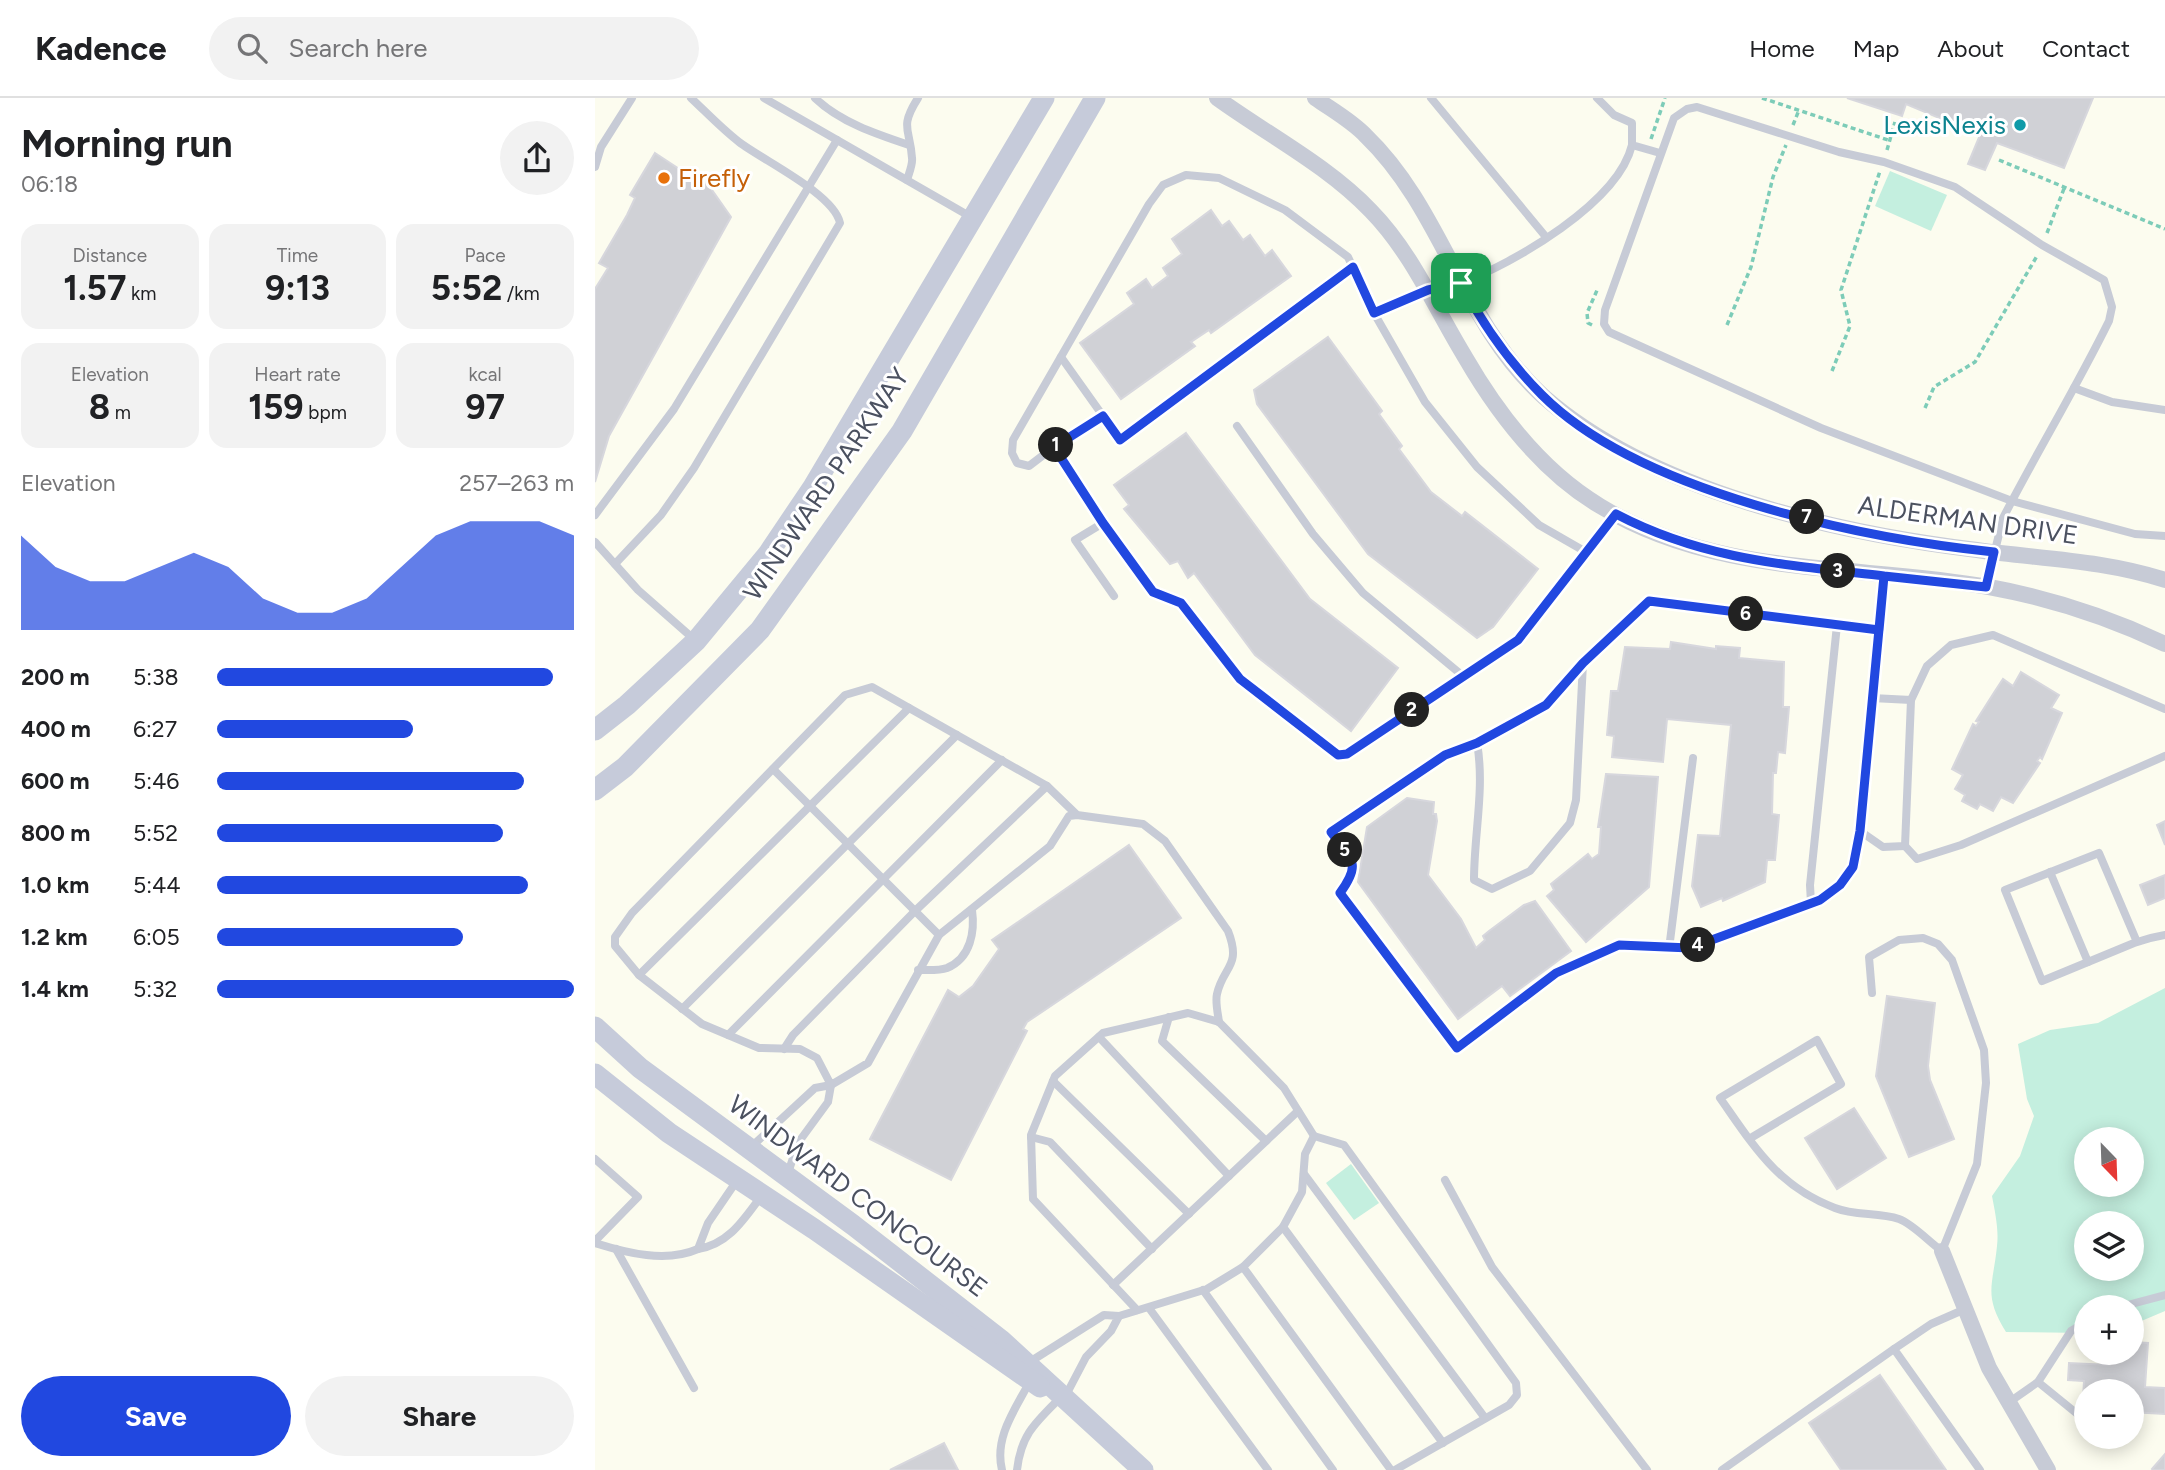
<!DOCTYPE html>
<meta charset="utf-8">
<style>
:root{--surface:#fff;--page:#f2f2f2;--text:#202124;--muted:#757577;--line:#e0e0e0;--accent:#2148e0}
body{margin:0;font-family:Figtree,sans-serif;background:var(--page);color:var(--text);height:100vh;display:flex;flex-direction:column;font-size:26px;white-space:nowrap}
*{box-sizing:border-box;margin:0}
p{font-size:23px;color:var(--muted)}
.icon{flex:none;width:38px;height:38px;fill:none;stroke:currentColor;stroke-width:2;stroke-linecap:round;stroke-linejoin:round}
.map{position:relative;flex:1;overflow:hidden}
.panel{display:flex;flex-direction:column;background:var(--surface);width:595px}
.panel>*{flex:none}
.needle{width:46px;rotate:157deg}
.tools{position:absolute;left:1479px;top:1029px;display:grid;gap:14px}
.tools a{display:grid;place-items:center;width:70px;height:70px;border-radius:50%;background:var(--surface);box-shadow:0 4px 18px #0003;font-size:35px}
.pin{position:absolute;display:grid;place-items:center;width:60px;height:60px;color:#fff;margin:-30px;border-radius:14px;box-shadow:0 4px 10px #0006}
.km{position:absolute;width:35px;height:35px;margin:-18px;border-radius:50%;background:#222;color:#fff;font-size:19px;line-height:35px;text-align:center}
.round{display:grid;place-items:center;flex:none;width:74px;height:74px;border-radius:37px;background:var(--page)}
.summary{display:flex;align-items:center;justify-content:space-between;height:119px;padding:0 21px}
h1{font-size:38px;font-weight:700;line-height:52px}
.stats{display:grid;grid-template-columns:repeat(3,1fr);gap:10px;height:119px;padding:7px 21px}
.stats div{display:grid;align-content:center;border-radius:18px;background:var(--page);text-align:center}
.stats b{font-size:35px;font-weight:700}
.stats small{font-size:19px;font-weight:400}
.stats p{font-size:19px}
.chart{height:196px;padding:14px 21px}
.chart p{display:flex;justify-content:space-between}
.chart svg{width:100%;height:126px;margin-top:7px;fill:var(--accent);opacity:.7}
.button{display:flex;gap:14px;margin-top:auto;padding:14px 21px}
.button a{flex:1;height:80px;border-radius:42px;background:var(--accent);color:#fff;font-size:28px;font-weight:700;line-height:80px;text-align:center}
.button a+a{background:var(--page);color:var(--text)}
ul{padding:0 21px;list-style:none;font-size:23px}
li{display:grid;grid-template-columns:112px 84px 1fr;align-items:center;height:52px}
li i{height:18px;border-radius:9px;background:var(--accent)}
header{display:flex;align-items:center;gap:42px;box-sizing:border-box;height:98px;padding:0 35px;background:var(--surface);border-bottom:2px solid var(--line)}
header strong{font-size:33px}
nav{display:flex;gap:38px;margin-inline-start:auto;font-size:24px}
.search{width:490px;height:63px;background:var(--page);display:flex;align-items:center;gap:18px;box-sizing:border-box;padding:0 24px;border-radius:38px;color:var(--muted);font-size:26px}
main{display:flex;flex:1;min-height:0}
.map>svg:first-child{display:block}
.commercial{fill:#fcfcef;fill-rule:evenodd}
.green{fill:#c4efdf;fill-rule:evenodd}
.building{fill:#d0d1d6;stroke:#d7d7dd;stroke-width:2}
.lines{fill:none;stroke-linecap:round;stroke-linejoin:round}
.path{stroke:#7dccb8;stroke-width:3.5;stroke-dasharray:5 3.5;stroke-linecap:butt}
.lane{stroke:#c7cbd6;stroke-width:8}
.street{stroke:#c7cbd6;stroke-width:16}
.secondary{stroke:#c6cbda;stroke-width:21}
.route-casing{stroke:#fff;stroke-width:14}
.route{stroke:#2148e0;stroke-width:9}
.culture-dot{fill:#0f9aa8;stroke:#fff;stroke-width:2.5}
.food-dot{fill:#e8710a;stroke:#fff;stroke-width:2.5}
.labels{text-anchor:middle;stroke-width:6;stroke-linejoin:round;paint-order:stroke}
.culture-label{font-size:26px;fill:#0d838f;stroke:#fff;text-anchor:end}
.food-label{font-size:26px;fill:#c56008;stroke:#fff;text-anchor:start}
.street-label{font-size:26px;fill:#4b5160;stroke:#fff}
</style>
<header>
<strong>Kadence</strong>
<div class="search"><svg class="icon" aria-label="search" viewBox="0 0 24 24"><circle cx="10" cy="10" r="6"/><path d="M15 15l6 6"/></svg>Search here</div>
<nav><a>Home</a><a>Map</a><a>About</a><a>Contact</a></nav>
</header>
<main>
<section class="panel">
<div class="summary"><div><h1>Morning run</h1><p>06:18</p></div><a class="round"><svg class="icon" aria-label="share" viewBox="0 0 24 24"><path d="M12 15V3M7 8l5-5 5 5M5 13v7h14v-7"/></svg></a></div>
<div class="stats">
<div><p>Distance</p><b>1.57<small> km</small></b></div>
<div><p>Time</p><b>9:13</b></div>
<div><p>Pace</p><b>5:52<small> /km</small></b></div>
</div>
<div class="stats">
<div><p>Elevation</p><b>8<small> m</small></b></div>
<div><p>Heart rate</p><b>159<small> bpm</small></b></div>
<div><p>kcal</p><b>97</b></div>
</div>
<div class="chart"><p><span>Elevation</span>257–263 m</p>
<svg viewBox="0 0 160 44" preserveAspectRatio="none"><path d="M0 44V11L10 22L20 27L30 27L40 22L50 17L60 22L70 33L80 38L90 38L100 33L110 22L120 11L130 6L140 6L150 6L160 11V44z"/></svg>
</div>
<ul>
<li><b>200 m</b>5:38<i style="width:94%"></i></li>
<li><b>400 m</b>6:27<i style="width:55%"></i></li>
<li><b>600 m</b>5:46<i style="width:86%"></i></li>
<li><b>800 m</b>5:52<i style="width:80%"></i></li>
<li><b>1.0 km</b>5:44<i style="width:87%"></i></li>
<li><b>1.2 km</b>6:05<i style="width:69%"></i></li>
<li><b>1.4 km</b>5:32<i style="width:100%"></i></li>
</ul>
<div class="button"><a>Save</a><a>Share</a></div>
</section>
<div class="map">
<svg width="1570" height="1372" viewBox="0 0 1570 1372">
<rect width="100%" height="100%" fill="#f5f3f3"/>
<path class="commercial" d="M0,0H1570V1372H0ZM1491,1041H1536V1087H1491ZM1491,1125H1536V1171H1491ZM1491,1209H1536V1255H1491ZM1491,1293H1536V1339H1491Z"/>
<g class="green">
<polygon points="1295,73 1352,97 1336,133 1280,108"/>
<path d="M1570,890V1213L1537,1227L1536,1209H1491V1235L1411,1234C1388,1197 1398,1188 1402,1148C1404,1132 1400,1114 1397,1098L1425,1058L1439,1018L1432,1001L1423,946L1455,932L1503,925ZM1491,1041H1536V1087H1491ZM1491,1125H1536V1171H1491Z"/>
<polygon points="756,1066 784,1105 759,1122 731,1085"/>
</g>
<g class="building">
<polygon points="1252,0 1498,0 1469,70 1402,45 1390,72 1373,66 1385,37 1311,6 1307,18"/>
<polygon points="60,55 98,80 105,75 136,119 14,338 0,384 0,191 13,170 4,165 32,117 40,100 35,97"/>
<polygon points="616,112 627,128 634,123 648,142 655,137 670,158 677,152 696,178 616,235 614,232 596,244 600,248 526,301 485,245 539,206 532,195 551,181 557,190 573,178 568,170 587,156 577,141"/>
<polygon points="733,239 787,313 784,316 807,348 804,351 836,394 867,418 870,414 943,471 898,529 882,540 773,456 662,306 659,292"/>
<polygon points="591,335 715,501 803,570 756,633 660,557 599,475 593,480 583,463 575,466 529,411 534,407 519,387"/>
<polygon points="1076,544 1121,551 1121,548 1145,550 1144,560 1189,564 1188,609 1194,609 1190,655 1183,654 1181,675 1178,675 1177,716 1184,717 1180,762 1172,762 1170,784 1128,803 1127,800 1106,809 1097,788 1103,737 1125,738 1136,627 1072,621 1068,664 1017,659 1019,638 1012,637 1016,593 1023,593 1030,549 1075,551"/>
<polygon points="1426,574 1464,597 1456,610 1467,615 1447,661 1445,659 1442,663 1445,665 1418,705 1406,699 1398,713 1385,706 1382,711 1367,703 1370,697 1360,691 1368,677 1357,671 1378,626 1381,628 1384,624 1381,623 1400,593 1408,581 1418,588"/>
<polygon points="1011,676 1063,679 1054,789 991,844 952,798 959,792 956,786 993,756 997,761 1004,756 1006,729 1003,729"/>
<polygon points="812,700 839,704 838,716 841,716 842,723 833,777 866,821 881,850 890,842 888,838 894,833 929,807 940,803 976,853 915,898 907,888 863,921 763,784 772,729"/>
<polygon points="1570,723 1570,747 1562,727"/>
<polygon points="534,747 586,820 432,924 428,931 432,933 356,1082 275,1041 353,892 364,899 378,888 404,851 397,842"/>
<polygon points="1570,777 1570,800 1553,807 1545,787"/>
<polygon points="1292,898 1340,905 1333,968 1335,982 1359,1041 1314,1059 1281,978"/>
<polygon points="1259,1010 1291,1060 1242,1091 1210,1040"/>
<polygon points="1537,1244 1553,1245 1550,1289 1570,1290 1570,1316 1536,1314 1536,1293 1523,1293 1524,1288 1512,1288 1511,1293 1491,1293 1491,1301 1488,1301 1489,1283 1473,1282 1474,1265 1515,1267 1516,1255 1536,1255"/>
<polygon points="1285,1277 1351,1372 1246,1372 1214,1325"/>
<polygon points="349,1345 363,1372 295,1372"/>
<polygon points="1570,1356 1570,1372 1558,1372 1557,1371"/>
</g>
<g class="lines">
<g class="path">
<polyline points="1167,0 1296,43"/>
<polyline points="1198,27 1204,12"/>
<polyline points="1056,41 1070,0"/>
<polyline points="1292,52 1300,24"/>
<polyline points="1404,62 1570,131"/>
<polyline points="1452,135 1470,88"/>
<polyline points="997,227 993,225 992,215 1003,190"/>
<polyline points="1132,227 1156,169 1178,79 1191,47"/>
<polyline points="1237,273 1255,228 1246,192 1285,73"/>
<polyline points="1330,310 1339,289 1380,264 1442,158"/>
</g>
<g class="lane">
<polyline points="169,0 376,119"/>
<path d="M220,0C245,24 281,36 314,47"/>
<polyline points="836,0 951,139"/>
<polyline points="1002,0 1019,17 1037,25 1037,47 1065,55"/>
<polyline points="0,69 6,49 37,0"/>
<path d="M312,82C314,75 318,66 317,60C315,30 304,30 323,0"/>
<path d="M779,215C797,207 816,197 834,192C844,189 856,189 866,185C919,165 1023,105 1037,47"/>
<polyline points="466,259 508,318"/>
<polyline points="1479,290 1517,304 1570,312"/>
<polyline points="642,328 718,436 768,495 868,578"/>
<polyline points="459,349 508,318 525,342 758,169"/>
<polyline points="0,417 79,311 242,42"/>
<polyline points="508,425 480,442 519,498"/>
<polyline points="0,444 43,492 101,543"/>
<polyline points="991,454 944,427 882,369 830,304 779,215 753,159 690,112 624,80 591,77 568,87 554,106 418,342 417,355 422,365 434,368 459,349 508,425 558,494 586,505 645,581 743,657 752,656 923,542 1021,417"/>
<path d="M20,466L66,417L99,370L245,125C239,96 169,63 144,44C127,31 112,15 96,0"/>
<path d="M1391,489L1408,420C1442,354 1481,290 1514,223L1517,209L1509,182L1447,147L1360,89L1289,64L1244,54L1102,9L1092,11L1079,20L1010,212L1009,226L1014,234L1226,330L1417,403L1540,436L1570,438"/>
<polyline points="1277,600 1316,602 1332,568 1356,547 1398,537 1570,611"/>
<path d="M882,645C890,690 879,736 879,782L897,791L935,773L975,725L981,702L988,565"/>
<path d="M1098,660L1074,851L1095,850C1131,837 1222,812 1246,786C1255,776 1259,765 1263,752L1289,478"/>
<polyline points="178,671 344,837"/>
<path d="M482,717L452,688L277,589L250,597L37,815L20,839V848L44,877L107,926L164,950L205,951L222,960L236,987L273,965L344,837L455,748L474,718L482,717L548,726L570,743L633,833C647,869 628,868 622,896C620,904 623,916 624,924"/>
<polyline points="1265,733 1288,749 1310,748 1316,602"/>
<polyline points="1310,748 1322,761 1366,747 1570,658"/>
<polyline points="1455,774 1493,864"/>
<polyline points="1216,805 1215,787 1242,527"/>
<path d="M1542,844L1504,755L1410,792L1447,883L1539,845C1550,841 1558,839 1570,837"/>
<path d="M1074,851L1024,847L961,875L862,950L745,795C767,764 757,762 736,734L850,657L882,645L951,607L988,565L1054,504L1284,532"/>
<path d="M323,872C331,872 344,873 352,870C376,860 380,833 377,812"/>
<polyline points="44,877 314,610"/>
<polyline points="87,911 362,637"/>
<polyline points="574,919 567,943 671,1043"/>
<polyline points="133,937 407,662"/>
<polyline points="504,939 634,1078"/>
<polyline points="189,951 198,937 320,813 452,688"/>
<polyline points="458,983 594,1116"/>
<polyline points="436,1039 455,1044 557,1151"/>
<path d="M1154,1041L1246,986L1222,942L1125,1000C1158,1047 1183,1089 1240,1110C1260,1118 1284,1114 1304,1121C1318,1126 1334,1144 1347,1153L1382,1066L1391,985L1389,952L1357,862L1343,846L1328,840L1304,842L1274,859L1277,895"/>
<polyline points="155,1050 220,990 236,987 233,1004 203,1045 193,1075"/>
<polyline points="0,1061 43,1099 0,1143"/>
<polyline points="709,1076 890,1320"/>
<path d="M143,1081L113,1125L103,1151C134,1146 149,1121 167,1097"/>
<polyline points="850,1082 897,1169 1052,1372"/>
<polyline points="688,1129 848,1345"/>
<path d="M0,1145C32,1155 71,1165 103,1151"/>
<polyline points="21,1151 99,1290"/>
<polyline points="648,1169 796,1372"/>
<polyline points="518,1187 703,1013"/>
<polyline points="608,1192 738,1372"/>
<polyline points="1525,1209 1570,1197"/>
<polyline points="554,1210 673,1372"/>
<polyline points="542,1212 438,1101 436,1037 460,978 508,935 593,915 624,924 689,990 719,1038"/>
<polyline points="1368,1212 1336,1226 1299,1251 1385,1372"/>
<polyline points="524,1218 612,1191 648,1169 688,1129 707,1094 710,1056 719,1038 749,1047 921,1285 922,1297 914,1307 800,1372"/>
<polyline points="433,1265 509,1217 524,1218 516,1233 491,1259 470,1299"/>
<polyline points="1443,1284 1491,1323"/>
<polyline points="1413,1305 1443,1284 1476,1233 1491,1224"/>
<polyline points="1509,1339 1517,1345"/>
<path d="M407,1372C399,1339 420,1312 435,1283"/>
<path d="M422,1372C426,1337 440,1325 464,1301"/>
<polyline points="1127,1372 1299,1251"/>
</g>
<g class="street">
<path d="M622,0C673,37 732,67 776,113C817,155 840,210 870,259C903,316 948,374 1005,408C1123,480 1263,466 1394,489C1454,500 1515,520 1570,546"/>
<path d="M720,0C737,12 757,23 771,38C848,112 868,227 949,299C1058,394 1242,435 1382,452C1446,461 1508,462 1570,482"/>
<polyline points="1347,1153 1394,1270 1453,1372"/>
</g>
<g class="secondary">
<polyline points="0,632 32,607 101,543 173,456 218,389 449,0"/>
<polyline points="0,692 30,669 165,532 218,458 307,333 500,0"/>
<polyline points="0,929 45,970 258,1127 406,1242 548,1372"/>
<polyline points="0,976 74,1035 219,1131 445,1289"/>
</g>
</g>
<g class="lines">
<g class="route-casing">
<path id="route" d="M866,185L833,192L779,215L758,169L525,342L508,318L459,349L508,425L558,494L586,505L645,581L743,657L752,656L923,542L1021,416C1109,462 1192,467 1289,478L1265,733L1258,769L1245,787L1225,802L1095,850L1024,847L961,875L862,950L745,795C767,765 757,762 736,734L850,657L882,645L951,607L988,565L1054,503L1284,532L1289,478L1391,489L1399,454C1265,440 1044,394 947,297C913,263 888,227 866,185"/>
</g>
<use href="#route" class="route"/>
</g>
<circle class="culture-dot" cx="1425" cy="27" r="7"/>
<circle class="food-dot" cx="69" cy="80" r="7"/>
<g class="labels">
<g class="culture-label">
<text x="1411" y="36">LexisNexis</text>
</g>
<g class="food-label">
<text x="83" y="89">Firefly</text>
</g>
<g class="street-label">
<text transform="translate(231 386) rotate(-56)" y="9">WINDWARD PARKWAY</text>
<text transform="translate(1373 422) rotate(8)" y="9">ALDERMAN DRIVE</text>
<text transform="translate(263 1098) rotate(37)" y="9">WINDWARD CONCOURSE</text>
</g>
</g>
</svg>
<div class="tools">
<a><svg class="needle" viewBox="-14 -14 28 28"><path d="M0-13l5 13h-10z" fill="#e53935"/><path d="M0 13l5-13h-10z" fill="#757577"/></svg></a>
<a><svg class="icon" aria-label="layers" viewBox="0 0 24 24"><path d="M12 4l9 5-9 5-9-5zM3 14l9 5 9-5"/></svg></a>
<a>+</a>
<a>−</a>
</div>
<div class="pin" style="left:866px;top:185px;background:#1e9e55"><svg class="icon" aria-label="arrive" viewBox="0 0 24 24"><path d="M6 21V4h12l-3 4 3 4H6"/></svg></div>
<b class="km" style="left:461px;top:347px">1</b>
<b class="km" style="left:817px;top:612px">2</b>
<b class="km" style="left:1243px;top:473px">3</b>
<b class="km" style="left:1103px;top:847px">4</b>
<b class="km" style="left:750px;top:752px">5</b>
<b class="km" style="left:1151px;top:516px">6</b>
<b class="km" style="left:1212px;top:419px">7</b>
</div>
</main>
